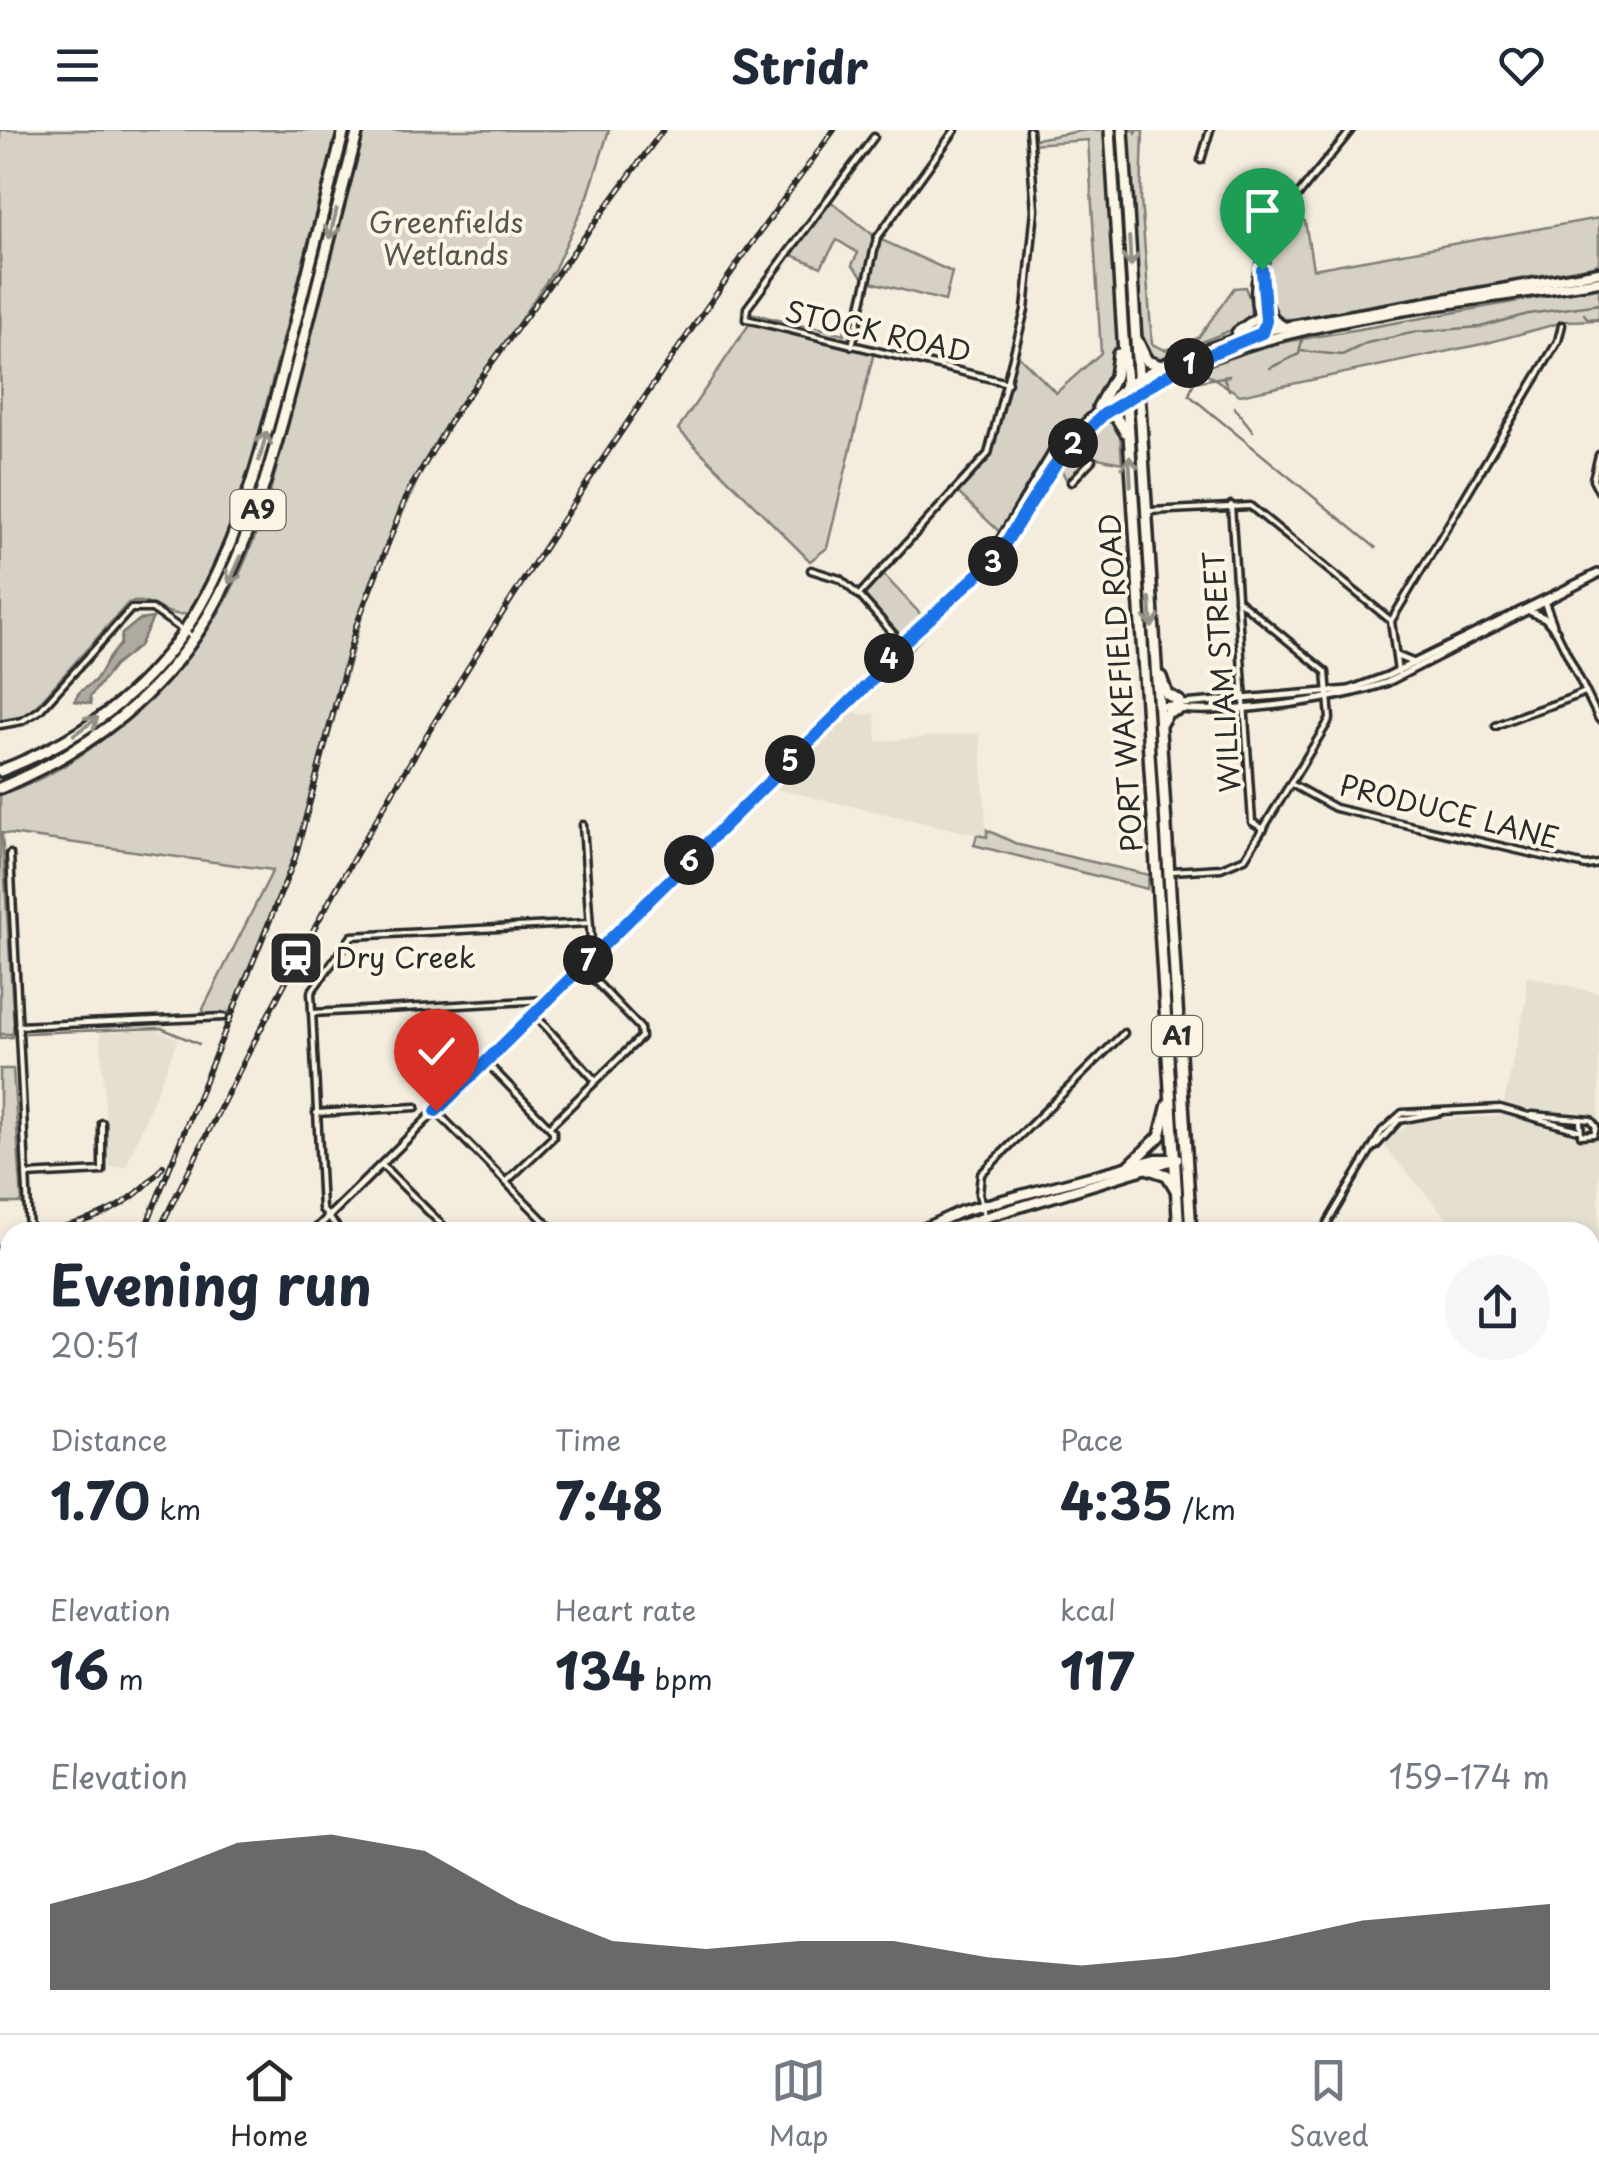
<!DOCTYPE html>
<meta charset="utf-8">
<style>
:root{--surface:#fff;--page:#f6f6f7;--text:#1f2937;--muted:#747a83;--line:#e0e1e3;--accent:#2b2b2b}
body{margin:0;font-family:"Playpen Sans",sans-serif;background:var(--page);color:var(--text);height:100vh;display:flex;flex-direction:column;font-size:38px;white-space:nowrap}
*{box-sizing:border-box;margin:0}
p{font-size:32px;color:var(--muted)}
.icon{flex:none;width:55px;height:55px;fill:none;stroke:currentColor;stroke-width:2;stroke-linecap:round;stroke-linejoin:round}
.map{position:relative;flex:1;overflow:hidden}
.sheet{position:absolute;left:0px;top:1092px;width:1600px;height:812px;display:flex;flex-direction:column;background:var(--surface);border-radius:30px 30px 0 0;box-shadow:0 5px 15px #0003}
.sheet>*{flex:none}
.pin{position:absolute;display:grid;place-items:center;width:85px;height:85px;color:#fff;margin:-102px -42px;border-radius:50% 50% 50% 0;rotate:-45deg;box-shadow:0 0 10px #0007}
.pin .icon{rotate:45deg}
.km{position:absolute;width:50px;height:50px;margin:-25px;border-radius:50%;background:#222;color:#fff;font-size:28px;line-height:50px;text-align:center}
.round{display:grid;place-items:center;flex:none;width:105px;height:105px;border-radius:52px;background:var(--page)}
.head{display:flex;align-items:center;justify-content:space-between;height:170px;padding:0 50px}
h1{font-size:55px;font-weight:700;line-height:75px}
.stats{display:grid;grid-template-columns:repeat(3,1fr);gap:15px;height:170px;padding:10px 50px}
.stats div{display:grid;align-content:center}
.stats b{font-size:50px;font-weight:700}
.stats small{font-size:28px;font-weight:400}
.stats p{font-size:28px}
.chart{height:280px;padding:20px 50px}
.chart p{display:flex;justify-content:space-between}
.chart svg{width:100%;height:180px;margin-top:10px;fill:var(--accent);opacity:.7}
header{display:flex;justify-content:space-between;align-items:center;height:130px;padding:0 50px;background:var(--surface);font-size:45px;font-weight:700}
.tabs{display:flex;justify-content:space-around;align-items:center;height:140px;border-top:2px solid var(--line);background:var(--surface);font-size:28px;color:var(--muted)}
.tabs a{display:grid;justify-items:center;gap:5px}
.tabs .on{color:var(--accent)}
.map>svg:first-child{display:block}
.built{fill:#e5dfd0}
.green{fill:#d6d1c4;stroke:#807e78;stroke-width:2.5}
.water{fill:#afaaa0;stroke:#7a7771;stroke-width:2.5}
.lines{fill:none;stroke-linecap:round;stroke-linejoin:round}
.stream{stroke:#7a7771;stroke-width:2.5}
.minor-casing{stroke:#2b2b2b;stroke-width:11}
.tertiary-casing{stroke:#2b2b2b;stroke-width:12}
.primary-casing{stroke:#2b2b2b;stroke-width:15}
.trunk-casing{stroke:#2b2b2b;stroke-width:16}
.motorway-casing{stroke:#2b2b2b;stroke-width:16}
.minor{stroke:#fcf5e5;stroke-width:4}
.tertiary{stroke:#fcf5e5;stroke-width:5}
.primary{stroke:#fcf5e5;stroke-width:8}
.trunk{stroke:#fcf5e5;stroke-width:9}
.motorway{stroke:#fcf5e5;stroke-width:9}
.rail-casing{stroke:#2b2b2b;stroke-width:6}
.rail{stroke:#fcf5e5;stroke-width:2.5;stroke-dasharray:8;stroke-linecap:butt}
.oneway{stroke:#949088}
.route-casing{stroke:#fff;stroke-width:20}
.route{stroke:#1a73e8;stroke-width:12}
.labels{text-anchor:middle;stroke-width:8;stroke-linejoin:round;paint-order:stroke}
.shield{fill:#fcf5e5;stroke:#6a6863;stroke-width:2.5}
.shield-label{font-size:25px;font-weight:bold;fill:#2b2b2b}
.park-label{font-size:28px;fill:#565451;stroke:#fcf5e5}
.street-label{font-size:28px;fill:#2b2b2b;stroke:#fcf5e5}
.poi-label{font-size:28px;fill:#2b2b2b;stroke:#fcf5e5;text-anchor:start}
</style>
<header><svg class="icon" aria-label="menu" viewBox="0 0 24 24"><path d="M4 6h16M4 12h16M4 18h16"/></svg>Stridr<svg class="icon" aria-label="heart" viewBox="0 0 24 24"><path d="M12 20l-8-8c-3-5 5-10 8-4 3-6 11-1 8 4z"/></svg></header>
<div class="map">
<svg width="1599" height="1903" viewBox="0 0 1599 1903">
<rect width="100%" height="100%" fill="#f4edde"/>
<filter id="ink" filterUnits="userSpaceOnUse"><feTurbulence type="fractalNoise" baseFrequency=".01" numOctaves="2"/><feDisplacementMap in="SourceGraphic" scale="20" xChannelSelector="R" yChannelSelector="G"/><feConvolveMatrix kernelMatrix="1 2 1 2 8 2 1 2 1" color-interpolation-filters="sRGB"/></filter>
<g filter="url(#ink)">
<g class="built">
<polygon points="851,579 860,585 875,584 877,611 980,603 987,707 772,658"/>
<polygon points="1526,846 1599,863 1599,1182 1590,1177 1590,1102 1469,1102 1448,1090 1385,1017 1393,1004 1418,990 1501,986 1526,871"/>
<polygon points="157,900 178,909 126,1037 109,1037 100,902"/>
<polygon points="0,1806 10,1806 10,1895 66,1896 0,1901"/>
</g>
<g class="green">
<path d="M0,0H337L242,369L220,430L189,483C166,490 152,466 128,473L30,583L1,595Z"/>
<path d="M363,0H609L588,66L554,140L431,321L371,452L306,693L238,872L224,887L204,888L203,879L273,740L2,703L14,895L12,907L0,908V664C46,651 88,623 124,592C247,488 265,384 303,235C323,157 343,78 363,0Z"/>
<polygon points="1086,0 1104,0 1118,228 1098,277 1045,335 1004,406 957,362 989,324 1016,223 1056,263 1101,223 1088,10 1030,14 1030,10"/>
<polygon points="1129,0 1143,0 1141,69 1152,214 1165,220 1198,208 1234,158 1245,157 1251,172 1250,190 1244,195 1159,229 1147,222 1140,204"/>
<polygon points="829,70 877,108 952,142 945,171 867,151 852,135 858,123 837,110 821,137 790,124"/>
<path d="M1599,88V133L1593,136L1294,189H1279C1254,160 1270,113 1294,89L1305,91L1313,139Z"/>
<polygon points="1599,157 1599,190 1567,191 1487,213 1240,265 1199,239 1268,215"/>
<polygon points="746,182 804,196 800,204 812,206 812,196 844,204 846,194 856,199 852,216 874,222 827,418 810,431 678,299 750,193"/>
<polygon points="1111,290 1120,303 1122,333 1088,326 1067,351 1059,335 1099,293"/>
<polygon points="882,443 925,489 906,505 899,504 864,470 865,460"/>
<polygon points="987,700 1019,715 1149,745 1147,759 974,715 977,705 987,707"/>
<polygon points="0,939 13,939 22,1073 0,1073"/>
<polygon points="1599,1319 1599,1579 1590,1574 1590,1334"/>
</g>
<path class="water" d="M153,488L139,516L114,536L90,567L91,574L75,571C78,558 88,559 96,549C105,536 107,526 120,515L122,504L139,490Z"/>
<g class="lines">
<g class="stream">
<polyline points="1136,3 1137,0"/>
<polyline points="1584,184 1588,189 1599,188"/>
<polyline points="1301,221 1342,225 1367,213 1416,202 1480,197 1528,184 1599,174"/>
<polyline points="1270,238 1299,224 1302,209"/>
<polyline points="1229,246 1194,252 1189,265 1376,418"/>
<polyline points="1224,248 1229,260"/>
<polyline points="1234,277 1253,301"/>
<polyline points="26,903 161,898 199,914"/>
<polyline points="0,904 11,904"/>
<polyline points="0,1612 10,1618"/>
<polyline points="491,1895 492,1903"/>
</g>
<g class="minor-casing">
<g id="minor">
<polyline points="874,7 747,178 746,189 1008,253"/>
<polyline points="1201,30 1210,0"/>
<polyline points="1262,165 1265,130 1276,102"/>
<polyline points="1263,174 1264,199"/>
<path d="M1264,200C1224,135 1314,49 1351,0"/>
<polyline points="852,216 877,108 955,0"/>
<polyline points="1599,325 1593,349 1599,361"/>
<polyline points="1071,352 1092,330"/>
<polyline points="1231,375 1252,692 1264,699"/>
<polyline points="1150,381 1250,376 1389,489"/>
<polyline points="811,440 840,449 858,465"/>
<polyline points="1556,501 1599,589"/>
<polyline points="904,516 859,465 988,324 1025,180 1035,80 1029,0"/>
<polyline points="1398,542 1391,491 1558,211 1562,195"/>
<polyline points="0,595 22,591 40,580 131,479 152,479 193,507"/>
<path d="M1496,596C1526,581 1555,576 1585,562"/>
<polyline points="1293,655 1335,678 1586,736 1599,734"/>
<polyline points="583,695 592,826"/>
<polyline points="10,724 29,1102"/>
<polyline points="1172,741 1221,738 1245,728 1330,589 1326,542 1237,469"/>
<polyline points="312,883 547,870"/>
<polyline points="534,884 595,950"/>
<polyline points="18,896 224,887"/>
<polyline points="486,932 553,1001 553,1007 506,1052"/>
<polyline points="436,981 555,1102"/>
<polyline points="316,983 416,977"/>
<polyline points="1532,985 1591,990 1596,997 1594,1004 1581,1005 1580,992"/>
<polyline points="551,995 641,907 640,898 582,837"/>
<polyline points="1375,1017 1399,990 1441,982"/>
<polyline points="382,1035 449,1102"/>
<polyline points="26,1045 102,1041 102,993"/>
<polyline points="984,1085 979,1064 981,1044 1124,903"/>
<polyline points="341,1102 322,1079 311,862 352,806 589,793"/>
<polyline points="1322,1102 1382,1001 1402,983 1500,978 1578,1000"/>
<polyline points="1590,1349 1599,1355"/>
<polyline points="1590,1582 1599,1587"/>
<polyline points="1590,1660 1599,1666"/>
<polyline points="1590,1703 1599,1687"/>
<polyline points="1590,1794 1599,1793"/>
<polyline points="0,1797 10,1796"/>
<polyline points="504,1895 505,1903"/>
<polyline points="1407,1895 1407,1903"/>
<polyline points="1572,1895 1572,1903"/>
<polyline points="72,1903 73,1895"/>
</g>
</g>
<g class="tertiary-casing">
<g id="tertiary">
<polyline points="984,436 1052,323 1123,257"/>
<polyline points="1545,474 1553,495"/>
<polyline points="1531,482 1545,488 1556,501"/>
<polyline points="1397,526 1414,533"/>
<polyline points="888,529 893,505"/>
<polyline points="876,545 902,514 997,427 1049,344 1075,311 1138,260"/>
<path d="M1159,576C1212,588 1336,571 1388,552L1599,444"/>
<polyline points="1159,576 1349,560 1387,546 1598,443"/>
<polyline points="313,1102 961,462"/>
<polyline points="0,1214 10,1214"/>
<polyline points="0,1224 10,1223"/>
<polyline points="661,1895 662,1903"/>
</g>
</g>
<g class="primary-casing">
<g id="primary">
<polyline points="1262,165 1274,190 1283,196"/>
<polyline points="1237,202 1258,187"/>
<polyline points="1125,256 1164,234 1256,202 1599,142"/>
<path d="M1138,260C1270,188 1450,176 1599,151"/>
<polyline points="916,1102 962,1081 1156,1029 1177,1029"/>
<polyline points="937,1102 1177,1029"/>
<polyline points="92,1903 100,1895"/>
<polyline points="110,1903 118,1895"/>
</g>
</g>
<g class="trunk-casing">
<g id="trunk">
<polyline points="1110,0 1179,1102"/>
<polyline points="1123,0 1191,1102"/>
<polyline points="1137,210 1147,231 1161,236"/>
<polyline points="1098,277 1115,246 1118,224"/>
<polyline points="1104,284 1116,287 1125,302"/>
<polyline points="1161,547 1167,564 1179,571"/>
<polyline points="1160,595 1168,582 1179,579"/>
<polyline points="1129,1036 1160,1006 1168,974"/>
<polyline points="1149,1039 1167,1045 1176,1060"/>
<polyline points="1590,1287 1599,1272"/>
<polyline points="1590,1317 1599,1302"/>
<polyline points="1590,1853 1599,1853"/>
<polyline points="1590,1864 1599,1864"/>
<polyline points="1232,1895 1233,1903"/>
<polyline points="1242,1895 1242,1903"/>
<polyline points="812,1903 938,1895"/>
<polyline points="919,1903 1084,1895"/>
</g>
</g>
<g class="motorway-casing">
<g id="motorway">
<path d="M0,641C191,567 232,433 280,252C302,168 322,84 344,0"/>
<path d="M0,658C199,572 242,447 293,251C314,167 336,84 358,0"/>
</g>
</g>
<use href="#minor" class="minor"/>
<use href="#tertiary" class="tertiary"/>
<use href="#primary" class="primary"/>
<use href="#trunk" class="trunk"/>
<use href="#motorway" class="motorway"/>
<g class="rail-casing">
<g id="rail">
<polyline points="144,1101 295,728 356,496 408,362 457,280 663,0"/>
<path d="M30,1102C83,1096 130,1080 163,1036"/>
<path d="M158,1102C211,996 264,890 321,786C474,513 649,252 834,0"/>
<polyline points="0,1118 10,1123"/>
<polyline points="0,1470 10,1439"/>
<polyline points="0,1502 10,1471"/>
</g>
</g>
<use href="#rail" class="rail"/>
</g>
<defs><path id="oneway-shaft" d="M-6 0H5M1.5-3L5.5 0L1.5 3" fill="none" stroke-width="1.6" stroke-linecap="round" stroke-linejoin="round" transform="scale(2.5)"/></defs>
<g class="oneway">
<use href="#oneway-shaft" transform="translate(333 94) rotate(104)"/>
<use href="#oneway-shaft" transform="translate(1130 122) rotate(87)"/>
<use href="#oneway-shaft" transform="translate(263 316) rotate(-75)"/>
<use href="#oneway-shaft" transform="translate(1130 341) rotate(-93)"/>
<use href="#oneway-shaft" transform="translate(235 440) rotate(114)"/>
<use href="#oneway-shaft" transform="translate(1151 483) rotate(86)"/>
<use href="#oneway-shaft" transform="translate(86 596) rotate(-35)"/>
</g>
</g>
<g class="lines" filter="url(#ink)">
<g class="route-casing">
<polyline id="route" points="436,981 874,548 902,514 996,428 1058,330 1104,284 1184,235 1262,203 1266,191 1262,140"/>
</g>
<use href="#route" class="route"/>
</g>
<defs>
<g id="station-square" transform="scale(2.875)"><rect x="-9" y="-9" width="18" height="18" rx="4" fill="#2b2b2b" stroke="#fcf5e5"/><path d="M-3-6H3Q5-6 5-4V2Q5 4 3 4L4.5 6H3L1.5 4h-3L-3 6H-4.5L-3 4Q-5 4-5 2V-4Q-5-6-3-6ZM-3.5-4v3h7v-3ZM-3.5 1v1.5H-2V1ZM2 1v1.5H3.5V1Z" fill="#fff"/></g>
</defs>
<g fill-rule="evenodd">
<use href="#station-square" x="296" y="828"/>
</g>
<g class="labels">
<g class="shield">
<rect x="230.5" y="360" width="55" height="40" rx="8"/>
<rect x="1152" y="886" width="50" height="40" rx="8"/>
</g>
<g class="shield-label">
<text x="258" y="389">A9</text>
<text x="1177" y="915">A1</text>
</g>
<g class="park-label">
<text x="446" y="103">Greenfields<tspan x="446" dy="32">Wetlands</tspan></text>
</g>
<g class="street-label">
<text transform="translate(878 202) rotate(13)" y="10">STOCK ROAD</text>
<text transform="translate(1222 542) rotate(-94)" y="10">WILLIAM STREET</text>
<text transform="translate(1121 553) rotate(-94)" y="10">PORT WAKEFIELD ROAD</text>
<text transform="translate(1449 682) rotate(14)" y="10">PRODUCE LANE</text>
</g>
<g class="poi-label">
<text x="335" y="838">Dry Creek</text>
</g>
</g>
</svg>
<div class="pin" style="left:1262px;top:140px;background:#1e9e55"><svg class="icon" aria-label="arrive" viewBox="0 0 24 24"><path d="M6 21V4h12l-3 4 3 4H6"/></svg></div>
<div class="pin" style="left:436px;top:981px;background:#d93025"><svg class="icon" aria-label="check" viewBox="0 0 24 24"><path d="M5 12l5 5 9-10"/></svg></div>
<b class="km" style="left:1189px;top:233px">1</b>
<b class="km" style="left:1073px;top:313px">2</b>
<b class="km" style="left:993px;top:431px">3</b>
<b class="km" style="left:889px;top:528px">4</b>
<b class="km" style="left:790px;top:630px">5</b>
<b class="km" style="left:689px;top:730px">6</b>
<b class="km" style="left:588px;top:830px">7</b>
<section class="sheet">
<div class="head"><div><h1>Evening run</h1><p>20:51</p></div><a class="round"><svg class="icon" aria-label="share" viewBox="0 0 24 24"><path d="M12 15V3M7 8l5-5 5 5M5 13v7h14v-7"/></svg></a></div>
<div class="stats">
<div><p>Distance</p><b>1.70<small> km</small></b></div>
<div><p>Time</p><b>7:48</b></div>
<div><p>Pace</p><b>4:35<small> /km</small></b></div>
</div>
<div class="stats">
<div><p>Elevation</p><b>16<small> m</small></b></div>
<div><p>Heart rate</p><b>134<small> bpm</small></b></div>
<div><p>kcal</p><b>117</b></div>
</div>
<div class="chart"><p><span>Elevation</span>159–174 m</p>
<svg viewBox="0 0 160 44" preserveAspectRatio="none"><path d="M0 44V23L10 17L20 8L30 6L40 10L50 23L60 32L70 34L80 32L90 32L100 36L110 38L120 36L130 32L140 27L150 25L160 23V44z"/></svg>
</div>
</section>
</div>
<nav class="tabs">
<a class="on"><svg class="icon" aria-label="home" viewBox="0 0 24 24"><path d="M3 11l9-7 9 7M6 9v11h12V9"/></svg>Home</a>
<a><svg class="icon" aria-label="map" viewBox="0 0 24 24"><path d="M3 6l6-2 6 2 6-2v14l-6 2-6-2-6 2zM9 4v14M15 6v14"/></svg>Map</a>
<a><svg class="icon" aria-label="saved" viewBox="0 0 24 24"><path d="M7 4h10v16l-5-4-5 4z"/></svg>Saved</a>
</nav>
